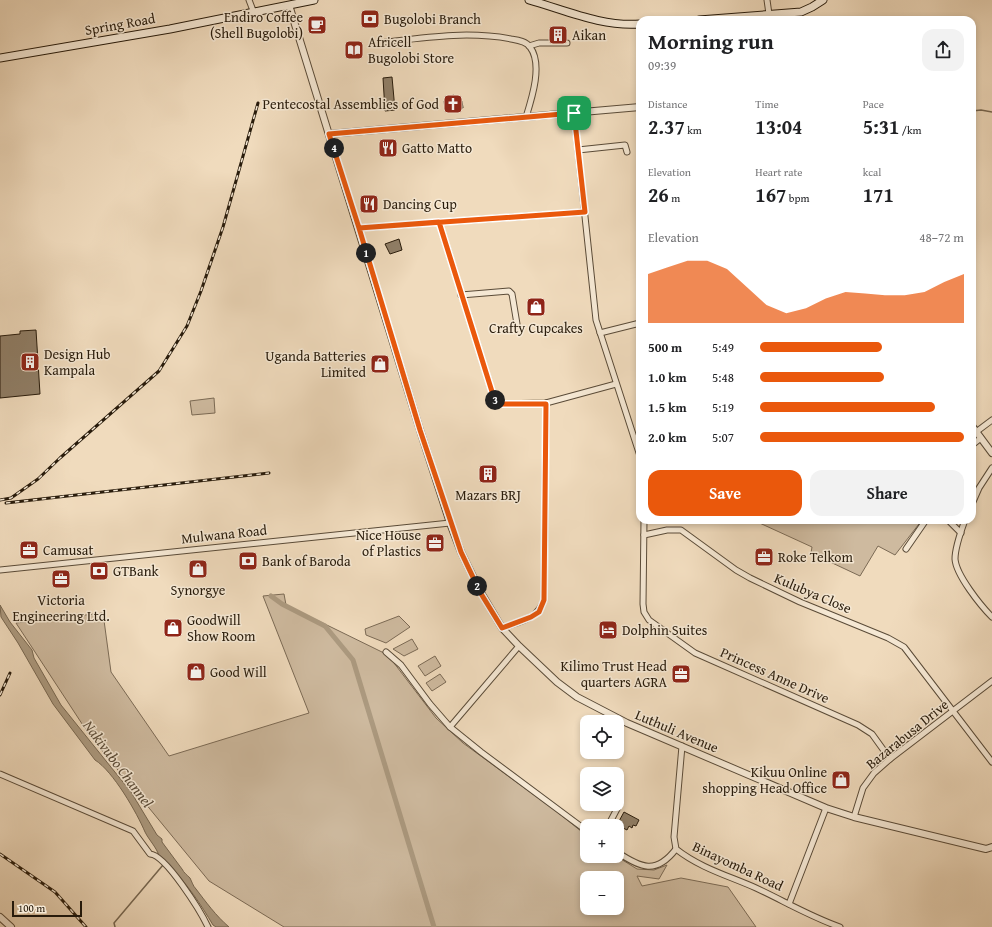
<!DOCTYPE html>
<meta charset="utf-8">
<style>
:root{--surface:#fff;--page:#f2f2f2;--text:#202124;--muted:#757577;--accent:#ea580c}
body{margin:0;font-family:"Gentium Book Plus",serif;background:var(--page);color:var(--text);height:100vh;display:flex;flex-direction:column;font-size:15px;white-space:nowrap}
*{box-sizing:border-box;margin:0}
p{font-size:13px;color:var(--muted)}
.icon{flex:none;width:22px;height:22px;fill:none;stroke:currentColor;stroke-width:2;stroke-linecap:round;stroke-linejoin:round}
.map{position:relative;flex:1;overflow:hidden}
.sheet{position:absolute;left:636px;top:16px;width:340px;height:508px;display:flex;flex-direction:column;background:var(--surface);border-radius:12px;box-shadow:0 2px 6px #0003}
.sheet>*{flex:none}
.tools{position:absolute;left:580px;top:715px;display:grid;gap:8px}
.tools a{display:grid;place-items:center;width:44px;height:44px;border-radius:8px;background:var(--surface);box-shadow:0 2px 6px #0003;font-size:20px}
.scale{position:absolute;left:12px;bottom:10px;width:70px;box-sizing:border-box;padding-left:4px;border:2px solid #281b0b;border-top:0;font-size:11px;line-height:14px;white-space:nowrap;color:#281b0b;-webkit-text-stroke:3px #f5e8d4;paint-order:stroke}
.pin{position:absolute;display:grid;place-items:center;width:34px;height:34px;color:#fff;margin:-17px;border-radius:8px;box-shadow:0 2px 6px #0006}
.km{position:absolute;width:20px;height:20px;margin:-10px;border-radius:50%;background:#222;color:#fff;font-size:11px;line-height:20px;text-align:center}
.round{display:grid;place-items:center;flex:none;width:42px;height:42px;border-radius:12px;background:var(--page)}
.headline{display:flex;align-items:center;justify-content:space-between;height:68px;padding:0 12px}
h1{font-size:22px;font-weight:700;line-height:30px}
.stats{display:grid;grid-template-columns:repeat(3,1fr);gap:6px;height:68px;padding:4px 12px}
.stats div{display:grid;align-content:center}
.stats b{font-size:20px;font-weight:700}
.stats small{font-size:11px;font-weight:400}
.stats p{font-size:11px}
.chart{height:112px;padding:8px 12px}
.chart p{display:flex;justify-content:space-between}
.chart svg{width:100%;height:72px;margin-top:4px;fill:var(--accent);opacity:.7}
.button{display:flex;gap:8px;margin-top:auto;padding:8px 12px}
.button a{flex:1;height:46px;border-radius:12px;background:var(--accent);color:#fff;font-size:16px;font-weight:700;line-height:46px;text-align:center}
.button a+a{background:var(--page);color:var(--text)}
ul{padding:0 12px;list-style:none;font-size:13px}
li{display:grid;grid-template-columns:64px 48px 1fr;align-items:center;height:30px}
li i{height:10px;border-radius:5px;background:var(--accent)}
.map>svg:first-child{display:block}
.green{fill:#ceba9f;stroke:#7b6a55;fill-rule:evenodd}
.water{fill:#ac9a80;stroke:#776751}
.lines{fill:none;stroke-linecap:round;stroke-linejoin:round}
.stream{stroke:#776751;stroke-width:1.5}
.canal{stroke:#ac9a80;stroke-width:5}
.building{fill:#907f68;stroke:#281b0b}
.minor-casing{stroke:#5a4b38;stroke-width:7}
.tertiary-casing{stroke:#5a4b38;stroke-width:8}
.secondary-casing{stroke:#281b0b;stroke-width:9}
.minor{stroke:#f5e8d4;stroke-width:5}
.tertiary{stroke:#f5e8d4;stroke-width:6}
.secondary{stroke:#f5e8d4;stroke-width:7}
.rail-casing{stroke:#281b0b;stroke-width:3}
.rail{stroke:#f5e8d4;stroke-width:1.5;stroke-dasharray:4.5;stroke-linecap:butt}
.route-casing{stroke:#fff;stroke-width:8}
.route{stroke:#ea580c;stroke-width:5}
.labels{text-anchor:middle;stroke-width:3;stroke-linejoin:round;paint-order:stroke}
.poi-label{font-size:14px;fill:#281b0b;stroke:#f5e8d4;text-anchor:start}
.street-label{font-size:14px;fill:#281b0b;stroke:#f5e8d4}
.water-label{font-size:15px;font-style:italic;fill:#5d4e3a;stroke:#f5e8d4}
</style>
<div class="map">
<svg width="992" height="927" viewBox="0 0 992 927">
<rect width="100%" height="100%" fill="#f0dbbd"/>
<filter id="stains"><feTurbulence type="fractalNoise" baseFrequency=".005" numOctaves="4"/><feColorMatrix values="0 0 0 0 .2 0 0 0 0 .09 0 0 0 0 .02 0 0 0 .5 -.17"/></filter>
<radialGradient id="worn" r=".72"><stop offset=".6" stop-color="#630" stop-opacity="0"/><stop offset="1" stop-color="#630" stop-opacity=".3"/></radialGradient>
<g class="green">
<polygon points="214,398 215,413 192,415 190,401"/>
<polygon points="753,520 922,520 895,555 878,546 860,576 811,553 812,547"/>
<path d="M284,594L286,605L384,653L394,663L436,718L463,743L556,811L587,836V856H616L637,869L654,870L667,865L659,879L637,876L642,886L681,878L728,887L756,927H284L209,881L90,736L16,623L103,613L111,672L169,756L309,713L263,596ZM587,878H617V908H587Z"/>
<polygon points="399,616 410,627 386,643 366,635 365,629"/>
<polygon points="412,639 418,649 404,656 393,649"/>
<polygon points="435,656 441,666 425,676 418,666"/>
<polygon points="440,674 446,682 432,691 426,683"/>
</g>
<path class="water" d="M0,605L10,622L32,650L34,658L61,705L131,792L157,835L162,839V842L182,869C184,873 187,875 190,878C192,882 193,886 196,889C206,902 216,916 229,927H216L213,925C201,905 187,883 170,867C165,863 165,859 159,856C157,848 149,840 145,832C137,813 113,771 95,760L53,704L18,643L1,617Z"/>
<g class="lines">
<g class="stream">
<polyline points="972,111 981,110 992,112"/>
<polyline points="115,927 114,923 163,865"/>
</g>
<polyline class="canal" points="271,596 282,604 325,626 353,660 434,927"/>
</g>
<g class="building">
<polygon points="392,77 395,110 385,111 383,78"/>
<polygon points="454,95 455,101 462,101 463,108 454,108 454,111 448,111 448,108 445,109 444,101 450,100 450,96"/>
<polygon points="399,239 402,250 390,254 385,244"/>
<polygon points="36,330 40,394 0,398 0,336 20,334 20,331"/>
<polygon points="624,812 639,820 636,826 633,825 632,828 629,826 627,830 621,827 622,825 618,823"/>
</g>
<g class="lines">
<g class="minor-casing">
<g id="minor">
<polyline points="249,0 254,13"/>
<polyline points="767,0 769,14"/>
<path d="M386,42C428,37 469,31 511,39C517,40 526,41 530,47C543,64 532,98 526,117"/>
<polyline points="529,46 539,43 567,43"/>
<polyline points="574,113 596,320 640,456"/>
<polyline points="578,150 625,145 627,152"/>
<polyline points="439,222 494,398 500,404 546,403 616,384"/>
<polyline points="359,228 585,212"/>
<polyline points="461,295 509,291 512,294 517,324"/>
<polyline points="600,333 640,323"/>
<polyline points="976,432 992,420"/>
<polyline points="972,445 981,438"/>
<polyline points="972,504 979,488 992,468"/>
<polyline points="644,520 643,604 644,612 649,620 695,653 858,725 872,734 890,759"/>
<polyline points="948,520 961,533"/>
<path d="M965,520C961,531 955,547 955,559C956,575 981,606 992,617"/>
<polyline points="644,535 667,530 681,530 736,570 750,578 800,602 888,638 904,647 992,762"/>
<polyline points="906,549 926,520"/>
<polyline points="0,570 450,523"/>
<path d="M502,628C521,621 537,620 544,600L546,403"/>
<polyline points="386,652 401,665 430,704 450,727 481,752 587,831"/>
<polyline points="450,727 519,646"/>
<path d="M682,746L674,837L676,849C700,868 729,876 756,888C784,901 811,917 840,927"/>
<path d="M0,774L133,831L150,854C166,855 201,912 208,927"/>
<polyline points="854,817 863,788 874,773 890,759 992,681"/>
<polyline points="608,826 618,807"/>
<path d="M617,852C641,868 656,875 676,849"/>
<polyline points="789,904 826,808"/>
</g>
</g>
<g class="tertiary-casing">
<g id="tertiary">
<polyline points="289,5 420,430 450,523 461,552 480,591 502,628 519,646 557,682 577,697 627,723 826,808 854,817 986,849 992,847"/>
<polyline points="329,134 640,107"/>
<polyline points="972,426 992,453"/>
<polyline points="0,917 11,927"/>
</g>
</g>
<g class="secondary-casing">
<g id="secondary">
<path d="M529,0C565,10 602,27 640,24"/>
<polyline points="699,20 801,12 812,7 823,0"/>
<polyline points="0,58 170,29 314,0"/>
</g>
</g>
<use href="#minor" class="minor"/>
<use href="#tertiary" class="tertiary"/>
<use href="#secondary" class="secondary"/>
<g class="rail-casing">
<g id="rail">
<polyline points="0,500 11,498 38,479 60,458 159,371 187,326 201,291 223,227 258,103"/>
<polyline points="6,503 269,473"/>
<polyline points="0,695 10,673"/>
<polyline points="0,854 55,892 86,927"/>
</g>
</g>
<use href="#rail" class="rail"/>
</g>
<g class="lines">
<g class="route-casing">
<polyline id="route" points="574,113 585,212 359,228 420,430 461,552 480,592 502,628 531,617 539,612 544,600 546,404 500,404 494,398 439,222 359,228 329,134 574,113"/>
</g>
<use href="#route" class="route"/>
</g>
<defs>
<g id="bank-square" transform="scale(1)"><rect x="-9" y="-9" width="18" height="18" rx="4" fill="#8f2418" stroke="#f5e8d4"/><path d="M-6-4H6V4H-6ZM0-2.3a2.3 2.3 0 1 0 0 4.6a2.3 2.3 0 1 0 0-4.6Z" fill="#fff"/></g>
<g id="cafe-square" transform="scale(1)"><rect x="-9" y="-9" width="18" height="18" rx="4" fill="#8f2418" stroke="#f5e8d4"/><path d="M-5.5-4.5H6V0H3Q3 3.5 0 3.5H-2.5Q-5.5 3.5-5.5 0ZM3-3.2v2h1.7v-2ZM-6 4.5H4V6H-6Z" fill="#fff"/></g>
<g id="building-square" transform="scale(1)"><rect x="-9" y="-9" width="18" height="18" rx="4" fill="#8f2418" stroke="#f5e8d4"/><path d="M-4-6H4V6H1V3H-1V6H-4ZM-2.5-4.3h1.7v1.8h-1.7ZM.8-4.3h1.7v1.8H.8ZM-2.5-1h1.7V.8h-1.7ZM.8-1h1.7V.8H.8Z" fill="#fff"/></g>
<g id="library-square" transform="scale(1)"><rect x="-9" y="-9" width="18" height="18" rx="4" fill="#8f2418" stroke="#f5e8d4"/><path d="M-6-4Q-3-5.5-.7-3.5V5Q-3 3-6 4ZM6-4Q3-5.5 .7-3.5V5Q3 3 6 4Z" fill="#fff"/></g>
<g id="church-square" transform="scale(1)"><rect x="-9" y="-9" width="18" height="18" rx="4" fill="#8f2418" stroke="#f5e8d4"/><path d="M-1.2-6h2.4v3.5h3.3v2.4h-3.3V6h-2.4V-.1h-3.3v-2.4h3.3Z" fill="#fff"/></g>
<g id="restaurant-square" transform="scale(1)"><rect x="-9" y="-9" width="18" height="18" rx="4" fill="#8f2418" stroke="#f5e8d4"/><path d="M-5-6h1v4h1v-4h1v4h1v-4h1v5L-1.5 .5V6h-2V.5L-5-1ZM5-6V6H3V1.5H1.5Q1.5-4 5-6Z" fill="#fff"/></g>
<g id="shop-square" transform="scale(1)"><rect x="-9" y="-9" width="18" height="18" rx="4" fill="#8f2418" stroke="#f5e8d4"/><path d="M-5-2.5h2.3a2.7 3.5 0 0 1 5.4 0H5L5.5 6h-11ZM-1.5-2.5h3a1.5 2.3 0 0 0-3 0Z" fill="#fff"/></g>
<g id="office-square" transform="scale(1)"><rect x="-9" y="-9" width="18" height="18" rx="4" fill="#8f2418" stroke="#f5e8d4"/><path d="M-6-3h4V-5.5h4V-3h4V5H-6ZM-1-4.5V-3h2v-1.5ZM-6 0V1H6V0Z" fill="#fff"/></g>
<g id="hotel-square" transform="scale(1)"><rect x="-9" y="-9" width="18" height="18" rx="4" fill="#8f2418" stroke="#f5e8d4"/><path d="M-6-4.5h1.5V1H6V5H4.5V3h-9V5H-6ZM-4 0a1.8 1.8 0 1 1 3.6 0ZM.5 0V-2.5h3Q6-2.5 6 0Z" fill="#fff"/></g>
</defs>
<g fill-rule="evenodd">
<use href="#bank-square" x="370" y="19"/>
<use href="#cafe-square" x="317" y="25"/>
<use href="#building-square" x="558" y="35"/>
<use href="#library-square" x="354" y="50"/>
<use href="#church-square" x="453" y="104"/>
<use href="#restaurant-square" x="388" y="148"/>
<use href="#restaurant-square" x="369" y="204"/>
<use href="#shop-square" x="536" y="307"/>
<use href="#building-square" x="30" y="362"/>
<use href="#shop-square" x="380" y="364"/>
<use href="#building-square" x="488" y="474"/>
<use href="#office-square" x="435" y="543"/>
<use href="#office-square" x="29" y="550"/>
<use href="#office-square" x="764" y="557"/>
<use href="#bank-square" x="248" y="561"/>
<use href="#shop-square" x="198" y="569"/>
<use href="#bank-square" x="99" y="571"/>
<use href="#office-square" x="61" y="579"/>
<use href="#shop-square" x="173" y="628"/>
<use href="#hotel-square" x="608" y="630"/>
<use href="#shop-square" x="196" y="672"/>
<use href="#office-square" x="681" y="674"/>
<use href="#shop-square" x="841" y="780"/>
</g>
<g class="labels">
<g class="poi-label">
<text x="303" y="22" text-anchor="end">Endiro Coffee<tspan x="303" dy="16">(Shell Bugolobi)</tspan></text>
<text x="384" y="24">Bugolobi Branch</text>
<text x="572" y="40">Aikan</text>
<text x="368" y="47">Africell<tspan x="368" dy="16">Bugolobi Store</tspan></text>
<text x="439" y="109" text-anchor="end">Pentecostal Assemblies of God</text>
<text x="402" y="153">Gatto Matto</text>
<text x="383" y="209">Dancing Cup</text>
<text x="536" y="333" text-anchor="middle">Crafty Cupcakes</text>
<text x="44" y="359">Design Hub<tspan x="44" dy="16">Kampala</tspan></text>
<text x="366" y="361" text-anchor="end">Uganda Batteries<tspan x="366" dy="16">Limited</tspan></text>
<text x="488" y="500" text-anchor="middle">Mazars BRJ</text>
<text x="421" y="540" text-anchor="end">Nice House<tspan x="421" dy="16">of Plastics</tspan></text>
<text x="43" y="555">Camusat</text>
<text x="778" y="562">Roke Telkom</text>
<text x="262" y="566">Bank of Baroda</text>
<text x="113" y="576">GTBank</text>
<text x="198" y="595" text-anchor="middle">Synorgye</text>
<text x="61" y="605" text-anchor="middle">Victoria<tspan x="61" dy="16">Engineering Ltd.</tspan></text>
<text x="187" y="625">GoodWill<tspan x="187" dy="16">Show Room</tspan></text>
<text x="622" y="635">Dolphin Suites</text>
<text x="667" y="671" text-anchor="end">Kilimo Trust Head<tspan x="667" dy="16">quarters AGRA</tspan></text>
<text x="210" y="677">Good Will</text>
<text x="827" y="777" text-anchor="end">Kikuu Online<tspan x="827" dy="16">shopping Head Office</tspan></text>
</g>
<g class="street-label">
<text transform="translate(120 24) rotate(-10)" y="5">Spring Road</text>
<text transform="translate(224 534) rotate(-6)" y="5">Mulwana Road</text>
<text transform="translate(813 593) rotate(23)" y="5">Kulubya Close</text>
<text transform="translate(775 675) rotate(24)" y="5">Princess Anne Drive</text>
<text transform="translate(677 731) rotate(23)" y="5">Luthuli Avenue</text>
<text transform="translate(907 734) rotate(-39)" y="5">Bazarabusa Drive</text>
<text transform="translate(738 866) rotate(25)" y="5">Binayomba Road</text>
</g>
<g class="water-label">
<text transform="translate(118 764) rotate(53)" y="5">Nakivubo Channel</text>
</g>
</g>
<rect width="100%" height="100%" filter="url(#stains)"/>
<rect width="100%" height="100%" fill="url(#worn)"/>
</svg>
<div class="tools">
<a><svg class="icon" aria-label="locate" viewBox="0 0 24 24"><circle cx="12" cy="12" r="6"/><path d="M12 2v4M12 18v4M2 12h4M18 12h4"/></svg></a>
<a><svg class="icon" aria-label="layers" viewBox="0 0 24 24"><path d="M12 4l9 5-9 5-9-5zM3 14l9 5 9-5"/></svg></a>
<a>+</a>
<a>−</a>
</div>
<div class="scale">100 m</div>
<div class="pin" style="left:574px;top:113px;background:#1e9e55"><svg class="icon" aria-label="arrive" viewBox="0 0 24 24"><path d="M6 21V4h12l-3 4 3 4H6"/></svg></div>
<b class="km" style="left:366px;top:253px">1</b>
<b class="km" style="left:477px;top:586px">2</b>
<b class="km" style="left:495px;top:400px">3</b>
<b class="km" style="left:334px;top:148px">4</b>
<section class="sheet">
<div class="headline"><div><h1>Morning run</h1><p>09:39</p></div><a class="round"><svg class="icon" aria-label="share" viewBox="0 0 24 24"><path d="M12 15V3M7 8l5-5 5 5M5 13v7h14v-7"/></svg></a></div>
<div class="stats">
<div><p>Distance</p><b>2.37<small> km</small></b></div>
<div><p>Time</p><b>13:04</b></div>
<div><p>Pace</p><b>5:31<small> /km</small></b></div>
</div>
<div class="stats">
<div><p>Elevation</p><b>26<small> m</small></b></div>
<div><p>Heart rate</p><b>167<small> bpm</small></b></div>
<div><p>kcal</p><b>171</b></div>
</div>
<div class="chart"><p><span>Elevation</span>48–72 m</p>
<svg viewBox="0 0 160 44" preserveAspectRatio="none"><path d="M0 44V14L10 10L20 6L30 6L40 11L50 22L60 33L70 38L80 35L90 29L100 25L110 26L120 27L130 27L140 25L150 19L160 14V44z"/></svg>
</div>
<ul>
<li><b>500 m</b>5:49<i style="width:60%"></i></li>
<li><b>1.0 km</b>5:48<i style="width:61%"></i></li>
<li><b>1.5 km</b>5:19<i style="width:86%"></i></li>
<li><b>2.0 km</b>5:07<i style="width:100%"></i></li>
</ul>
<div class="button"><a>Save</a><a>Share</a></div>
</section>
</div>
